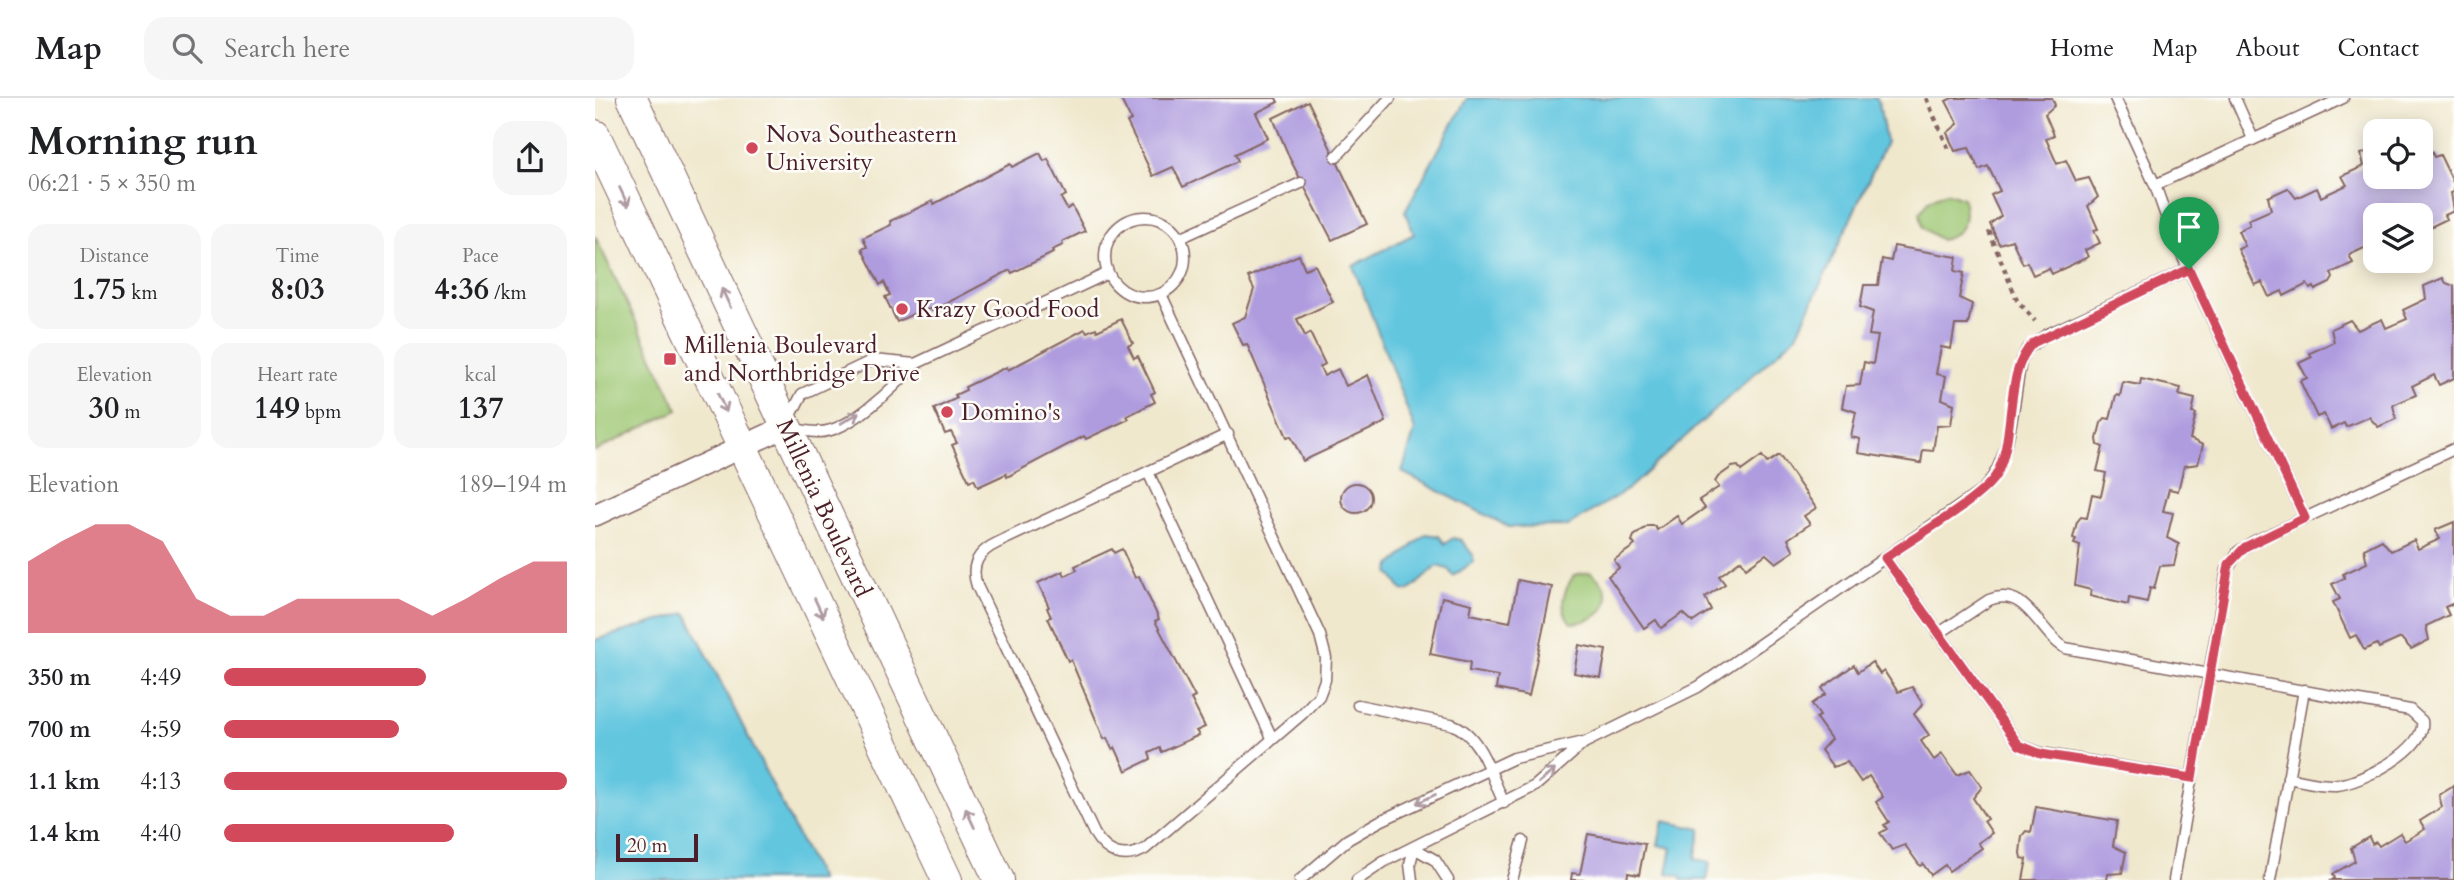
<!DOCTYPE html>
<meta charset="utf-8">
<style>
:root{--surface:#fff;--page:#f6f6f6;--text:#202124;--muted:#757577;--line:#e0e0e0;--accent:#d1495b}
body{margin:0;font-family:Cardo,serif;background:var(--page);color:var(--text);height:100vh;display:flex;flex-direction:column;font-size:26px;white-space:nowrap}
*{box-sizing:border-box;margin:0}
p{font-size:23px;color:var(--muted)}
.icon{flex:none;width:38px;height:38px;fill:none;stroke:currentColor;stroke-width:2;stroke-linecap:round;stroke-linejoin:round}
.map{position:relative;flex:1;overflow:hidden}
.sheet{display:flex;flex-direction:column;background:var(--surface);width:595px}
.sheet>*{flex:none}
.fabs{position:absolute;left:1768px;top:21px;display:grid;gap:14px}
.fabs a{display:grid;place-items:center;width:70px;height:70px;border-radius:14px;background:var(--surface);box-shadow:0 4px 18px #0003;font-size:35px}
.scale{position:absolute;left:21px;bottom:18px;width:82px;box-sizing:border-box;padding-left:7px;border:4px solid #4a1f2b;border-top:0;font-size:19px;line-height:24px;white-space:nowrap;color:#4a1f2b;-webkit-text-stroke:5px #fdfcf7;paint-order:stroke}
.pin{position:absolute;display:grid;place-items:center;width:60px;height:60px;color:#fff;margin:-72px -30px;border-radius:50% 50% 50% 0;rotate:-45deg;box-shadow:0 0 7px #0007}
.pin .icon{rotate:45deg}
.round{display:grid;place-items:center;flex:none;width:74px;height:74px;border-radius:21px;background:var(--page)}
.summary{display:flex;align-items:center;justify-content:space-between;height:119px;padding:0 28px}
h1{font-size:38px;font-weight:600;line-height:52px}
.metrics{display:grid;grid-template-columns:repeat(3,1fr);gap:10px;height:119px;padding:7px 28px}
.metrics div{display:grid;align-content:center;border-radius:18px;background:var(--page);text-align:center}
.metrics b{font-size:30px;font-weight:600}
.metrics small{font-size:19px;font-weight:400}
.metrics p{font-size:19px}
.chart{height:196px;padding:14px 28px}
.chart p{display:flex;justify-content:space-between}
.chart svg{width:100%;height:126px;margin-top:7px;fill:var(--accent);opacity:.7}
ul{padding:0 28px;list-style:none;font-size:23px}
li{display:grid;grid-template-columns:112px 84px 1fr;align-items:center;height:52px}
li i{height:18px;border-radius:9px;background:var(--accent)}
header{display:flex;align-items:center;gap:42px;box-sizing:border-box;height:98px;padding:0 35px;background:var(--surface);border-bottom:2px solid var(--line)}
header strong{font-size:33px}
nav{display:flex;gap:38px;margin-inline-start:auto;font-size:24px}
.search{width:490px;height:63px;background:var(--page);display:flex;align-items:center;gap:18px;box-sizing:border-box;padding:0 24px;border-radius:21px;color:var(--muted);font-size:26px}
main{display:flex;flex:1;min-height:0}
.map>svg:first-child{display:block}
.green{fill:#9dc773;stroke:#74734f;stroke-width:2}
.water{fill:#62c6df;stroke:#567285;stroke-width:2}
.building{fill:#af9cdf}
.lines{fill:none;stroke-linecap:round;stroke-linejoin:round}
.lane-casing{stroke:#846564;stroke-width:13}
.street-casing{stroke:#846564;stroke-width:24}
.secondary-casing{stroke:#846564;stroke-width:32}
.path{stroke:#846564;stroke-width:4.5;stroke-dasharray:5 5;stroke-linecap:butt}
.lane{stroke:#fff;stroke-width:10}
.street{stroke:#fff;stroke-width:21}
.secondary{stroke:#fff;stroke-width:30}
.oneway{stroke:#ae9aa0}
.route-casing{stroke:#fff;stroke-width:14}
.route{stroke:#d1495b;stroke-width:9}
.poi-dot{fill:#d1495b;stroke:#fdfcf7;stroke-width:2.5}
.labels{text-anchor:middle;stroke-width:5;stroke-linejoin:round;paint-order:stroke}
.poi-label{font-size:24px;fill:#4a1f2b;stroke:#fdfcf7;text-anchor:start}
.street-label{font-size:24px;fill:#4a1f2b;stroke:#fdfcf7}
</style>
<header>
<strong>Map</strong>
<div class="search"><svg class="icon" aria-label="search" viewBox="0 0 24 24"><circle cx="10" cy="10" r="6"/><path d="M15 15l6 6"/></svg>Search here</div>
<nav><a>Home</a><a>Map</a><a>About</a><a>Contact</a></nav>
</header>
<main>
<section class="sheet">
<div class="summary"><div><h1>Morning run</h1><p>06:21 · 5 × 350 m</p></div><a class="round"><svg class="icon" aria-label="share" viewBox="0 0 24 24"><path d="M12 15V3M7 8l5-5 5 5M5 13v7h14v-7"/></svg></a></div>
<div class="metrics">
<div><p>Distance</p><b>1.75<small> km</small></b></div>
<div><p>Time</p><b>8:03</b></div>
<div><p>Pace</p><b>4:36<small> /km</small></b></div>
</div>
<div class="metrics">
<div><p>Elevation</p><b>30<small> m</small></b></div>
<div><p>Heart rate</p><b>149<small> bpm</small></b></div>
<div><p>kcal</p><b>137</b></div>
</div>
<div class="chart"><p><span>Elevation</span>189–194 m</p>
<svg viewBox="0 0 160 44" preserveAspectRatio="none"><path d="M0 44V19L10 12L20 6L30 6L40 12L50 32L60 38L70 38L80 32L90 32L100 32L110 32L120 38L130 32L140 25L150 19L160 19V44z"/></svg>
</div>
<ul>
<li><b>350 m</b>4:49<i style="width:59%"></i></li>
<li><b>700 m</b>4:59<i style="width:51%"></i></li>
<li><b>1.1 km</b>4:13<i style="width:100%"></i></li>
<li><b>1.4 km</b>4:40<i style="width:67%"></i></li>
</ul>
</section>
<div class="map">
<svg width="1859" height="782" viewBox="0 0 1859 782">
<rect width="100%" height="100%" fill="#fdfcf7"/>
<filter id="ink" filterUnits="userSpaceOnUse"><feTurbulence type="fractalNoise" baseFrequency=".0143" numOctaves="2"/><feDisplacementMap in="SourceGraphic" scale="14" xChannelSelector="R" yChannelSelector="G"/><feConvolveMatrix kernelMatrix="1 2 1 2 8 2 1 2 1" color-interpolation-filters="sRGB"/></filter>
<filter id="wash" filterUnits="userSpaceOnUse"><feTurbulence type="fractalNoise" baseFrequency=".00686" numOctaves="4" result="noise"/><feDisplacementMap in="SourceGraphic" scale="28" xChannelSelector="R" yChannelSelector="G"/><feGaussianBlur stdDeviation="1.57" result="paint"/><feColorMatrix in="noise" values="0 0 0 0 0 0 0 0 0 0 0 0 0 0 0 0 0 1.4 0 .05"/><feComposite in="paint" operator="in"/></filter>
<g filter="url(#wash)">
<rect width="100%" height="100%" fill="#f0e8cd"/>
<g class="green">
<path d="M1351,94L1368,100C1373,122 1369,137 1346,142L1328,130L1325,115L1334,102Z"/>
<polygon points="0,138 83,312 0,353"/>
<path d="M995,474C1027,496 1011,524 976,525C962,509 969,493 979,477Z"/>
</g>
<g class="water">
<polygon points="872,0 1281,0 1284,5 1291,44 1202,237 1033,391 973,428 914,429 807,374 820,332 758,168 819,136 810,113"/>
<path d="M831,436L844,438L850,446L858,440L866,442L878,457V464L858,478L853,471L842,468L814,493L807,492L794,474L796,467C810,457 818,446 831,436Z"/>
<polygon points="91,515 225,782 0,782 0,542"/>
<polygon points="1068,723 1106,731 1100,761 1115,764 1112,782 1086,782 1086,778 1072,775 1077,750 1063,747"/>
</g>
<g id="blocks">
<g class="building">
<polygon points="525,0 681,0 683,4 661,15 673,40 640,56 643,63 588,89 578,69 558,78 532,24 536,22"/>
<polygon points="1357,0 1457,0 1460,7 1450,16 1459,37 1451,41 1462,66 1471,62 1481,83 1494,80 1503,99 1493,108 1503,131 1499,132 1505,145 1490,152 1493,159 1457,176 1454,170 1438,177 1432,164 1428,166 1417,142 1404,146 1395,126 1406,118 1396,97 1405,93 1393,68 1384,72 1374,50 1360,53 1352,35 1363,26 1351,3"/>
<polygon points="713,3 772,126 737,142 695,61 678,20"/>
<polygon points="1832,44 1839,59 1845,57 1859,86 1859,94 1856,95 1859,113 1850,117 1852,121 1829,132 1831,137 1825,139 1825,117 1780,117 1780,145 1754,157 1758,165 1736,175 1738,180 1735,185 1720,192 1719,189 1715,191 1712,186 1689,198 1687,193 1674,199 1667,184 1660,187 1643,151 1650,148 1643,133 1655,127 1653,122 1676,112 1673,99 1693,90 1701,100 1722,90 1726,99 1752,87 1747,78 1769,68 1766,56 1780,50 1780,79 1825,79 1825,47"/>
<polygon points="445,55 449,63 453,61 471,97 466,100 472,111 477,108 490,133 467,144 468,147 457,152 458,155 417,175 415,172 337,213 336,210 327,214 326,212 302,224 290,199 295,197 289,184 285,187 267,151 272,149 268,140 296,127 295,123 338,103 339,106 415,66 417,69"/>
<polygon points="1299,148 1362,159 1360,173 1369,175 1364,200 1377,206 1373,227 1360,227 1356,251 1346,249 1341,276 1351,278 1347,301 1359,306 1356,327 1342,328 1338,353 1328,352 1326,365 1263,355 1265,341 1256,339 1261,314 1247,309 1251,288 1265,287 1269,264 1278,266 1283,238 1274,237 1278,214 1265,209 1269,187 1283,187 1287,161 1296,163"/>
<polygon points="704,157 710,171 720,167 738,204 702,221 710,238 715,235 730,266 725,269 729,278 743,271 751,288 773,277 791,324 708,363 696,338 692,339 652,246 648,247 637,225 650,219 659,191 653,179"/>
<polygon points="1848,180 1851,185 1859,188 1859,280 1844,287 1839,277 1817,288 1821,297 1798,307 1801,321 1783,329 1774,319 1751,329 1749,325 1736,331 1729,316 1722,319 1705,283 1712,280 1704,265 1717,259 1715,255 1739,244 1736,231 1755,222 1763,232 1787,221 1791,230 1812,221 1808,212 1831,201 1829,188"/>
<polygon points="526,221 538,245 533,248 539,260 543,258 560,294 556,296 560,304 532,318 534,321 491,341 489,338 412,379 411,376 383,389 379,381 374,383 357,347 362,345 356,334 350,336 339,311 362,300 360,297 371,292 370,289 412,269 413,272 490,231 492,234 501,230 502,233"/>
<polygon points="1546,281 1586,290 1584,297 1600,301 1597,315 1601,316 1595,341 1608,347 1603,366 1589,368 1583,393 1574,391 1568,413 1578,415 1572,440 1584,446 1579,467 1565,468 1559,491 1555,490 1552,504 1534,500 1533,507 1495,498 1496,492 1480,488 1485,448 1479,446 1481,441 1478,440 1482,424 1486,419 1492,420 1497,396 1506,398 1511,375 1502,373 1508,349 1503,347 1502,341 1506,325 1510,320 1515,321 1521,297 1525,298 1528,284 1545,287"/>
<polygon points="1184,357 1221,410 1209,418 1215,426 1193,441 1199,453 1181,465 1171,456 1151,470 1146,462 1124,478 1130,486 1110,499 1116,512 1098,524 1088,515 1066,530 1061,522 1049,530 1013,478 1024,470 1019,462 1040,447 1037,443 1039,438 1053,428 1060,428 1062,432 1082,418 1087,426 1110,410 1104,402 1124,389 1120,384 1123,379 1137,369 1143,368 1146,373 1167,358 1172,365"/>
<circle cx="761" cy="400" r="15"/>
<polygon points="1859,424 1859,505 1850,509 1854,517 1831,528 1834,542 1816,551 1806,540 1784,550 1782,546 1769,552 1761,537 1755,540 1738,504 1745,501 1737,486 1750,480 1748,476 1772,465 1769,451 1787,442 1796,453 1819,442 1823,451 1845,441 1840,432"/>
<polygon points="517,451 519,455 527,451 540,480 544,478 564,521 560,523 600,599 596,601 610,629 601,633 604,637 567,654 565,650 554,655 556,661 531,673 520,649 517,651 512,640 509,641 476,562 473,563 453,520 456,519 452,510 454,509 443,485 468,473 470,478 482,472 480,468"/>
<polygon points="923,482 957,489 934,598 901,591 903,578 874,573 875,564 835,556 847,499 877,506 875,516 915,524"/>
<polygon points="984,547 1011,552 1006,580 979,575"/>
<polygon points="1277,564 1285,576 1289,573 1303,594 1317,589 1328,606 1319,616 1334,637 1326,643 1339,662 1347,656 1362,677 1375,672 1387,689 1378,700 1392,721 1389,723 1397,735 1383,745 1387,750 1354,773 1350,767 1336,777 1328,766 1325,768 1310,747 1297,752 1285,735 1292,731 1289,727 1294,724 1281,704 1288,699 1274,678 1266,684 1252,664 1238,669 1226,652 1236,641 1221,620 1225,618 1217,606 1231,596 1227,590 1259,567 1263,574"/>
<polygon points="1859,688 1859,782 1737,782 1740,780 1738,776 1760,763 1756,750 1774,739 1777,746 1781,744 1784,748 1805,735 1810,743 1830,731 1825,723 1847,709 1844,697"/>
<polygon points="1441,709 1522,723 1518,748 1531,754 1527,775 1513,776 1512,782 1428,782 1432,761 1426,760 1425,755 1427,738 1431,733 1436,734"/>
<polygon points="993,736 1050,746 1044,777 1033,775 1032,782 976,782 977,775 985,776"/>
</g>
</g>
</g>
<g filter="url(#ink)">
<use href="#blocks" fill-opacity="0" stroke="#846564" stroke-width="2"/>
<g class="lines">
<g class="lane-casing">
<g id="lane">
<polyline points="1520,0 1560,87 1578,138 1710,420"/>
<polyline points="1640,0 1658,41"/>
<polyline points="741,59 795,0"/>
<polyline points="1560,87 1748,0"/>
<circle cx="550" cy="159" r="40"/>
<polyline points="585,140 706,85"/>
<path d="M566,196L725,537L731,560L730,582L724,598L707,616L550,751C528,763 511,755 499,735L382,488C375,467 383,454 402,445L633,336"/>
<path d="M320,266L278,262L207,296L190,329C201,331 212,334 223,334C253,335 301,288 320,266L513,175"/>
<polyline points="553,374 677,640"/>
<polyline points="1290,460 1424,647 1446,655 1597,680"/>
<path d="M1343,536L1394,502C1432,487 1443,534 1470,550L1815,612L1827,623C1832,651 1766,685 1742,687C1726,688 1709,683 1693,680"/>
<path d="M763,607L856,626C886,636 896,678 909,705"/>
<polyline points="705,782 752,742 785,723 919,660 985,645"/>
<path d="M762,782L790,763L940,688L989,645L1103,589L1385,394C1417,367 1418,303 1426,263L1432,251L1451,237L1594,171"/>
<polyline points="817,782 815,766 819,750 840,762 853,782"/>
<polyline points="917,782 928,743"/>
<polyline points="1579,782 1632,472 1643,454 1658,444 1859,351"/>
<polyline points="1675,782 1709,592"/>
</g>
</g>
<g class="street-casing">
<polyline id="street" points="0,417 190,329"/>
</g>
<g class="secondary-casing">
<g id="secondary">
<polyline points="37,0 404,782"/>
<polyline points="0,37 352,782"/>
</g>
</g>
<g class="path">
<polyline points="1331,0 1354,52"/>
<polyline points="1394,133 1422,202 1440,223"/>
</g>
<use href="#lane" class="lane"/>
<use href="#street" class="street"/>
<use href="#secondary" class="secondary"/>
</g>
<defs><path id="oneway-shaft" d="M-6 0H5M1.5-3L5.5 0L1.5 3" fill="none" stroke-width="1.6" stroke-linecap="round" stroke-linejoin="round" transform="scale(1.75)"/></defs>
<g class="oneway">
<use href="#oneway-shaft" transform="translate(29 99) rotate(65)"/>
<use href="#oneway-shaft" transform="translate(131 200) rotate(-115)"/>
<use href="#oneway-shaft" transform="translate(127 305) rotate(65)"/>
<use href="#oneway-shaft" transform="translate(255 320) rotate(-31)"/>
<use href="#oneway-shaft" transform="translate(224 510) rotate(65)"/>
<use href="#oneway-shaft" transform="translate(952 678) rotate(-39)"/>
<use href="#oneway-shaft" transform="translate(831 701) rotate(155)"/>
<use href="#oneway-shaft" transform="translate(375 720) rotate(-115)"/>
</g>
</g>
<g class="lines" filter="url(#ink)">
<g class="route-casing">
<path id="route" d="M1594,171L1710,420L1650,449L1634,466L1597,680L1446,656L1424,647L1290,460C1316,441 1386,402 1401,377C1422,341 1408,274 1438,245Z"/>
</g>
<use href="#route" class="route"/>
</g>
<g class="poi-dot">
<circle cx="157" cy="50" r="7"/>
<circle cx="307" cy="211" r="7"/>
<rect x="68" y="254" width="14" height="14" rx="3.5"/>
<circle cx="352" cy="314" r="7"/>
</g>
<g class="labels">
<g class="poi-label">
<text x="171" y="44">Nova Southeastern<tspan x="171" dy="28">University</tspan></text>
<text x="321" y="219">Krazy Good Food</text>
<text x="89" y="255">Millenia Boulevard<tspan x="89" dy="28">and Northbridge Drive</tspan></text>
<text x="366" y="322">Domino's</text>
</g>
<g class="street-label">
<text transform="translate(229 410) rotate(65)" y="8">Millenia Boulevard</text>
</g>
</g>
</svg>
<div class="fabs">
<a><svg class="icon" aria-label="locate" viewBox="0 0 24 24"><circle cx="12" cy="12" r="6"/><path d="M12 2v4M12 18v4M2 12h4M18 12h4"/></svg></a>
<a><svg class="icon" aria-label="layers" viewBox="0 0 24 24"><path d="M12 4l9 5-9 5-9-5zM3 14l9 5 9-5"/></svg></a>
</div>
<div class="scale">20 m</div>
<div class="pin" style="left:1594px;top:171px;background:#1e9e55"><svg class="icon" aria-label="arrive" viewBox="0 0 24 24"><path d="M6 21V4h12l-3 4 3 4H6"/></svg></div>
</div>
</main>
